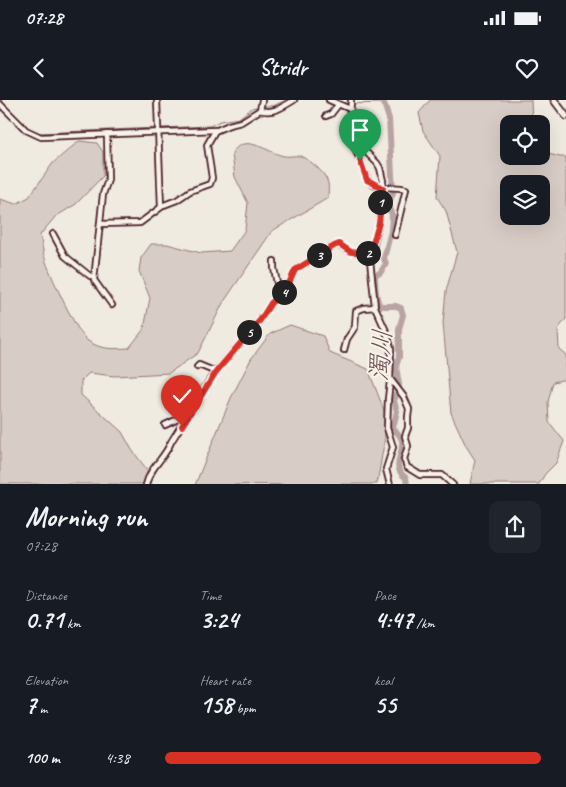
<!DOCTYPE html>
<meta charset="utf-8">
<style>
:root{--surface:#171b24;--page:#20242c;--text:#f1f3f6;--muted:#9ea1a6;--accent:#d93025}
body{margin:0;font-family:Caveat,"Klee One",sans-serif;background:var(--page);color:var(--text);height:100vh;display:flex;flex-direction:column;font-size:19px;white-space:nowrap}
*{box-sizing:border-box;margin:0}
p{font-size:16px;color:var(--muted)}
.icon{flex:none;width:28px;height:28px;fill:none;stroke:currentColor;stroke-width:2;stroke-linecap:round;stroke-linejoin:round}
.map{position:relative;height:384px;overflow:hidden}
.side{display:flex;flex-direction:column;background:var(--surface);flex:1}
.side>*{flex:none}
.buttons{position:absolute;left:500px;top:15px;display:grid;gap:10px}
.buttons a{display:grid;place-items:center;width:50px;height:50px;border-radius:10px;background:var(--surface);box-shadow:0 5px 20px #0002;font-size:25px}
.pin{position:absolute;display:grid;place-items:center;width:42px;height:42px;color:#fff;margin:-51px -21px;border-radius:50% 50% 50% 0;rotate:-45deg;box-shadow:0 0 5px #0007}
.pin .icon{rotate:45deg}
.km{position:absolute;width:25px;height:25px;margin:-12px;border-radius:50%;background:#222;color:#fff;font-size:14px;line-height:25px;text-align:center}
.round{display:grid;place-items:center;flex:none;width:52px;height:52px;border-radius:10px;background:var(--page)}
.headline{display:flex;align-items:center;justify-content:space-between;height:85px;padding:0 25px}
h1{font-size:28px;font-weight:800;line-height:38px}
.metrics{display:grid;grid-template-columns:repeat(3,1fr);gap:8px;height:85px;padding:5px 25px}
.metrics div{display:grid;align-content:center}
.metrics b{font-size:25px;font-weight:800}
.metrics small{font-size:14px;font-weight:400}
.metrics p{font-size:14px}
ul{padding:0 25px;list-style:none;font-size:16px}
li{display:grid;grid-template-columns:80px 60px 1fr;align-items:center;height:38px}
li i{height:12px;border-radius:6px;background:var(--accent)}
.status{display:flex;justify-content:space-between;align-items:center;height:35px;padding:0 25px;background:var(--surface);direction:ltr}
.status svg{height:14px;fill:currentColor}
header{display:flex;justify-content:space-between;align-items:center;height:65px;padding:0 25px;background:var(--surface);font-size:22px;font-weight:800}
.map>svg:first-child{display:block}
.green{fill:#d8cdc6;stroke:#917678;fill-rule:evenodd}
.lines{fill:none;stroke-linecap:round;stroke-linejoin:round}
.stream{stroke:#8b6f72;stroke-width:1}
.river{stroke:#b7a4a2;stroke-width:6}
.minor-casing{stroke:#4a1f2b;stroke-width:8}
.major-casing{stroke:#4a1f2b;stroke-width:9}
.minor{stroke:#f7f3e8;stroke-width:4.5}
.major{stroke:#f7f3e8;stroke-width:5.5}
.route-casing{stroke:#fff;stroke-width:10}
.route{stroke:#d93025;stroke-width:6}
.labels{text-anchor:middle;stroke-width:4;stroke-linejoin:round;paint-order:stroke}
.water-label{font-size:26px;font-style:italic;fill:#704e55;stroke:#f7f3e8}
</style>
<div class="status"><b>07:28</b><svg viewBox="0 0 49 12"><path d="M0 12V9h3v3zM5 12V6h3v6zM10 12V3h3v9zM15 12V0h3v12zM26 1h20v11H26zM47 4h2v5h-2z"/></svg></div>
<header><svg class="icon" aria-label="back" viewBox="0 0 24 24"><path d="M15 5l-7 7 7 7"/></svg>Stridr<svg class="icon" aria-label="heart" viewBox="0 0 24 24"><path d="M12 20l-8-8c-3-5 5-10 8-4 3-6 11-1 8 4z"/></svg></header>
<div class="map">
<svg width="566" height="385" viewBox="0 0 566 385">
<rect width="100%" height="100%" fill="#f0ebe0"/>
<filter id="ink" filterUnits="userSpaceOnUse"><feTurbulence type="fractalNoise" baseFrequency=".02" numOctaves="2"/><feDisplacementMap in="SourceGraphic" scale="10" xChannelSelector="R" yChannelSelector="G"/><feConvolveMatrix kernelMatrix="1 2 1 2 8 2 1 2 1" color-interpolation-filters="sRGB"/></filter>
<g filter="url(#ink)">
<g class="green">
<path d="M430,0H531L532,24H509V56H541V52L560,57H566V219L558,229L559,249L566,255V279L553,282L548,302L549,322L564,341L556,363L545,374L539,384H470L475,360L466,346L451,313L443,223L446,191L457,152L446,111L437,97L440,56L423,31L419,13ZM509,84H541V116H509Z"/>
<path d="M79,41L97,43L103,52V76L76,104L55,117L40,135C42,144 43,154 46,162C52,178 76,232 88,241C101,250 114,249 129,248L144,229L150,198L139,171L141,158L151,144H167L201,153L230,151L245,130L248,103L235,77L232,54C243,31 268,53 284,56C289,57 295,55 300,56C309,59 326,73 328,83C329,87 328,94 328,98L272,131L223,203L198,253L169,273L114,276L89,273L81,281V295L122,332L132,350L148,371L152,384H0V99L16,104L29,97L53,63Z"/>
<polygon points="290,225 323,236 330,253 368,269 384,310 385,338 377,384 195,385 231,298 251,259 270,234"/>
</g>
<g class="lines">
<g class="stream">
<polyline points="337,0 346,4 383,3"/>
<polyline points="0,1 32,31"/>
<polyline points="263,6 273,6 286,0"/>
<polyline points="161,28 210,26 220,21 239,18 252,8 259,6"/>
<polyline points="38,33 157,28"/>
</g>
<path class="river" d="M383,0L389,19L393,93L388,105L392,115L391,131L384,158L386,164L380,173L375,175C375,185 375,198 380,206H396L401,208L403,215L399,229V257L396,266L399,285L394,301L397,311L393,328C396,332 401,335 402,341C404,356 390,366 406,378L407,385"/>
<g class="minor-casing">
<g id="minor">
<polyline points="157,0 161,107"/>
<polyline points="329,0 350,9"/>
<polyline points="351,0 350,20 352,38 377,63 380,68 383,81 379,123 370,160 375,207 386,231 391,248 390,281 388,299 387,328 393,347 386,369 390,385"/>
<polyline points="0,4 26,30 41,37 216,30"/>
<polyline points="260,10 262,0"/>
<polyline points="326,16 331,14 338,5"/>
<polyline points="107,34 108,80 103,94 94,180 112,205"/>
<path d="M355,43C354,52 360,57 362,65C371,97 383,83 406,89L395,135"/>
<path d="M100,124L140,123L164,105L177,100L190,91L210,84L212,78L207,45L215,31L229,25L241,22L260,10C273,14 283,7 294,0"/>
<polyline points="53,134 65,156 90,176 94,176"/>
<polyline points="274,161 274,168 278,189 282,189 286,185"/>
<polyline points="344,250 347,239 355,227 356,211 364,208 375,207"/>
<polyline points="197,267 199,265 216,272"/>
<polyline points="391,280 404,297 409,309 408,317 408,328 405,336 408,346 404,359 407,367 420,375 442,375 453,385"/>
<polyline points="188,283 185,285 186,303 193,309"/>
<polyline points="165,325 178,319 187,318"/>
<path d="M146,385C150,367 165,358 171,342L212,276L261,219L271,203L286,191L295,170L334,146L339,145L351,152L370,153"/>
</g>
</g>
<g class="major-casing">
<polyline id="major" points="554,0 566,16"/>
</g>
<use href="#minor" class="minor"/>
<use href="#major" class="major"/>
</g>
</g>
<g class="lines" filter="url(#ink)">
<g class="route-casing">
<polyline id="route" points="182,326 216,272 261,219 271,203 286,190 295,170 334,146 339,144 351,152 370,153 379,123 383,88 367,80 360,60"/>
</g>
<use href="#route" class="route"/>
</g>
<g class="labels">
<g class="water-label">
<text transform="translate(380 255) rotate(-85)" y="9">濁川</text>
</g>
</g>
</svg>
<div class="buttons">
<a><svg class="icon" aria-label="locate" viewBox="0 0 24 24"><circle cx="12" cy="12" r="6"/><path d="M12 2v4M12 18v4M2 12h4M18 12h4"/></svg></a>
<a><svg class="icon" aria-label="layers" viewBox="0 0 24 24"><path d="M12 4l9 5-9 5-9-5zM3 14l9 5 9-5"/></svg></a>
</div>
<div class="pin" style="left:360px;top:60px;background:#1e9e55"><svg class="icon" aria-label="arrive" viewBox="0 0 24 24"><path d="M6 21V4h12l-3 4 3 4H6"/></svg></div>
<div class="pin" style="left:182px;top:326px;background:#d93025"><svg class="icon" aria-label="check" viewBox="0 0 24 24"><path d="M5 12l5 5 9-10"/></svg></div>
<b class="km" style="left:380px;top:102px">1</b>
<b class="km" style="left:368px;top:153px">2</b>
<b class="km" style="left:319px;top:155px">3</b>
<b class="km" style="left:284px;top:192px">4</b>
<b class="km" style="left:249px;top:232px">5</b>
</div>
<section class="side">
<div class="headline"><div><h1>Morning run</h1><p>07:28</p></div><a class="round"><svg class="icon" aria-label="share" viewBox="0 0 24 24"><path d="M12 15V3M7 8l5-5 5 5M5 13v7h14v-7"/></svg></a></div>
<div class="metrics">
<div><p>Distance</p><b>0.71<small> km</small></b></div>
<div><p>Time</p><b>3:24</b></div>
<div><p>Pace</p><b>4:47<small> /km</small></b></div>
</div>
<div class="metrics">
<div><p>Elevation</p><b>7<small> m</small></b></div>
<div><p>Heart rate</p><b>158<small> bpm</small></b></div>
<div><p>kcal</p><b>55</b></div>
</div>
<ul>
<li><b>100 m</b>4:38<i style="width:100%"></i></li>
</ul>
</section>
